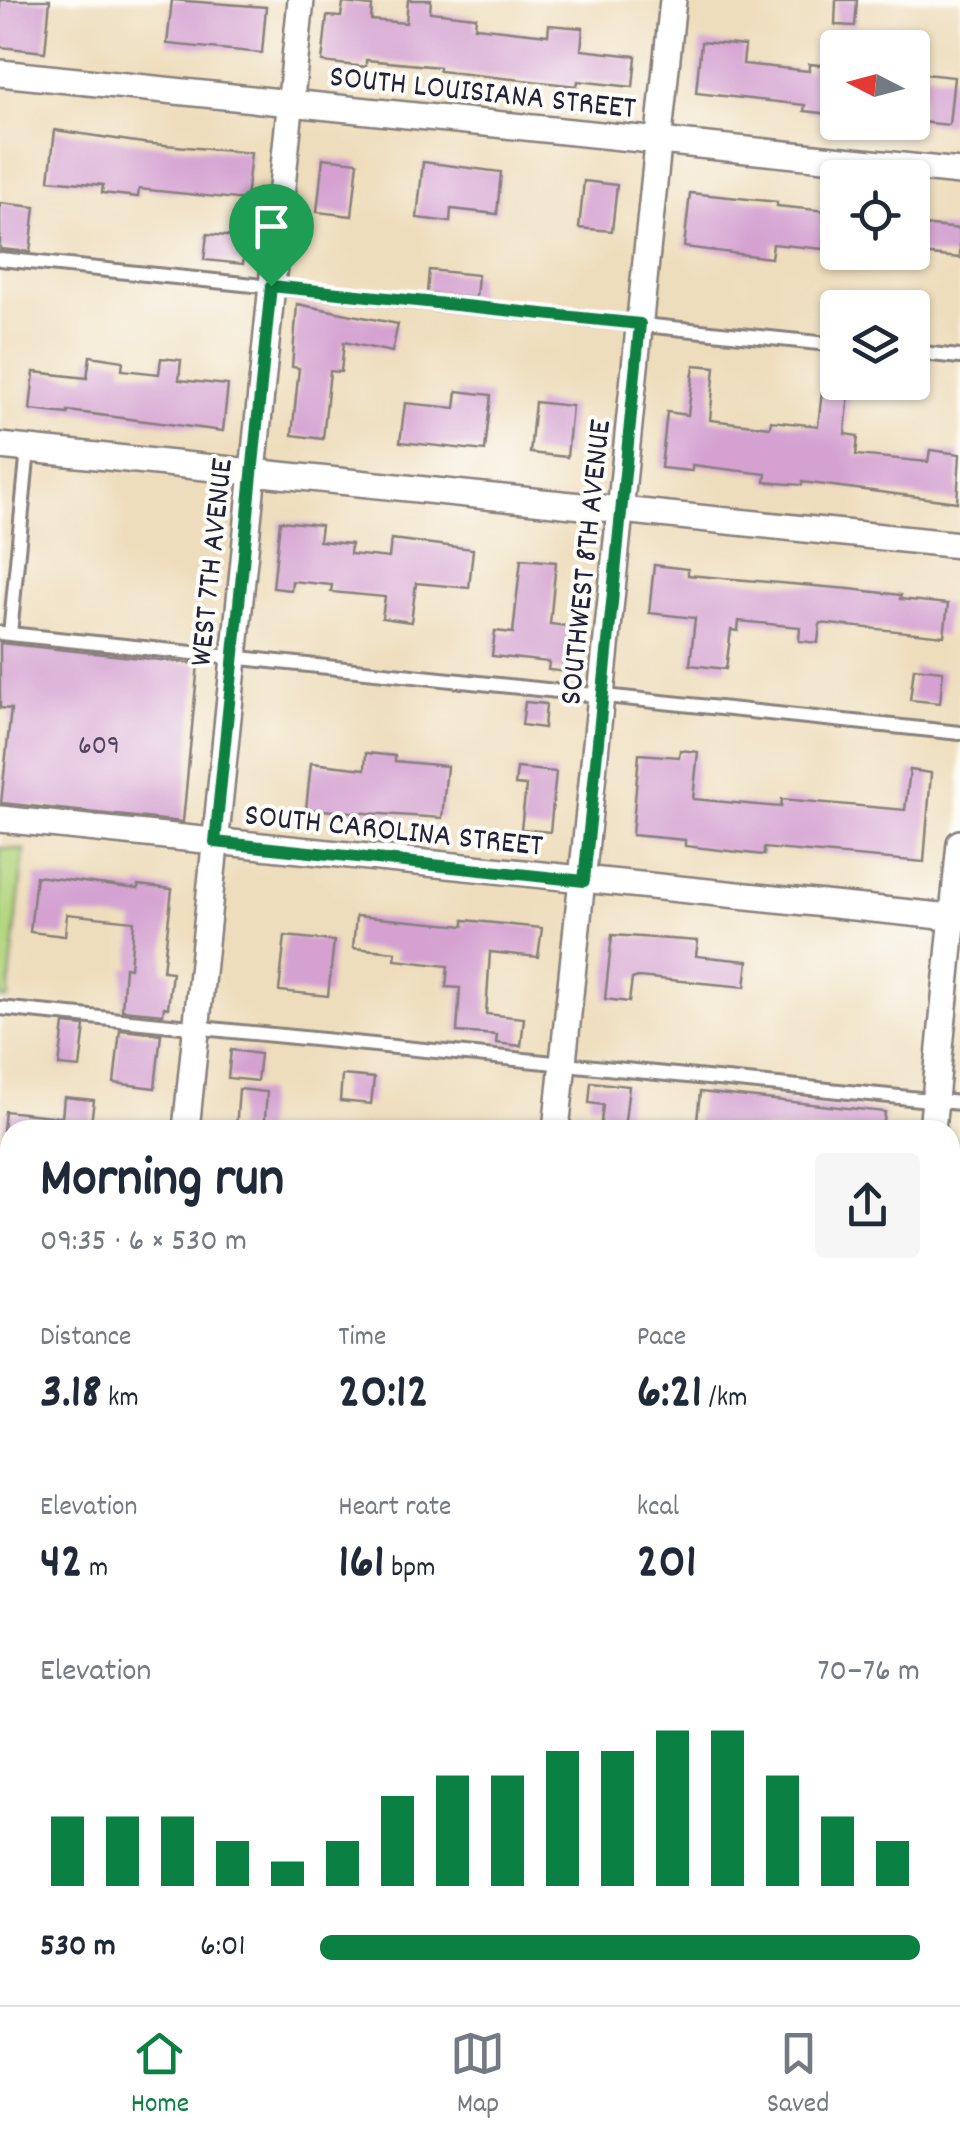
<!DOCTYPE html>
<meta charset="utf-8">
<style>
:root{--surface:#fff;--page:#f6f6f7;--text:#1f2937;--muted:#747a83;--line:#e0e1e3;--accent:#0b8043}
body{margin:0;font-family:Dekko,sans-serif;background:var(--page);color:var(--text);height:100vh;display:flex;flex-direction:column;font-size:38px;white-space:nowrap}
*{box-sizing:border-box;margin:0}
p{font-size:32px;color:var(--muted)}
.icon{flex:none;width:55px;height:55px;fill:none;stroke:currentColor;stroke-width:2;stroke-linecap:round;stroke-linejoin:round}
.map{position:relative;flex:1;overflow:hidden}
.panel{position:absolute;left:0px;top:1120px;width:960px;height:885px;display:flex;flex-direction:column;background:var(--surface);border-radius:30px 30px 0 0;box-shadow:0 2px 8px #0004}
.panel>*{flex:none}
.needle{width:65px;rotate:276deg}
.controls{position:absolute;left:820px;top:30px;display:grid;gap:20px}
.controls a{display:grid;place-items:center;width:110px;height:110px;border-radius:10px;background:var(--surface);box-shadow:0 2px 8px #0004;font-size:50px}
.pin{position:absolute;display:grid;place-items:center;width:85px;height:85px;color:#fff;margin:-102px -42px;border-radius:50% 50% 50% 0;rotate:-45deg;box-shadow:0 0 10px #0007}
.pin .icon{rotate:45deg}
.round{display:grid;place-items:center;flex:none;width:105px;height:105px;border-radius:10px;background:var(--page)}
.summary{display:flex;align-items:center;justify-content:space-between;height:170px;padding:0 40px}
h1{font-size:55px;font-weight:800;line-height:75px}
.metrics{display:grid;grid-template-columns:repeat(3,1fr);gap:15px;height:170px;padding:10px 40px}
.metrics div{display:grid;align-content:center}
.metrics b{font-size:50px;font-weight:800}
.metrics small{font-size:28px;font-weight:400}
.metrics p{font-size:28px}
.chart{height:280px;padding:20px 40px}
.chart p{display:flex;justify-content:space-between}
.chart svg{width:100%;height:180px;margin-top:10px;stroke:var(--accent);stroke-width:6}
ul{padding:0 40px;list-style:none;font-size:32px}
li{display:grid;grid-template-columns:160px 120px 1fr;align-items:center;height:75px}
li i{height:25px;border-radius:12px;background:var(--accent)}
.menu{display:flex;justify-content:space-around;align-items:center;height:140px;border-top:2px solid var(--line);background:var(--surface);font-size:28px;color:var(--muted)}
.menu a{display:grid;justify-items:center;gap:5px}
.menu .active{color:var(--accent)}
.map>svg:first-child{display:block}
.green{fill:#b4d780;stroke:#6b7c5e;stroke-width:2.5}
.building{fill:#d4a1d1}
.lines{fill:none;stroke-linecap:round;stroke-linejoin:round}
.service-casing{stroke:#88807c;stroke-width:18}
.minor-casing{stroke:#88807c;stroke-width:30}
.tertiary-casing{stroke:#88807c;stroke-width:35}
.service{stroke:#fff;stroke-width:12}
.minor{stroke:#fff;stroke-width:25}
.tertiary{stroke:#fff;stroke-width:30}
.route-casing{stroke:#fff;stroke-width:20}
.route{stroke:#0b8043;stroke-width:12}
.labels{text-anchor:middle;stroke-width:8;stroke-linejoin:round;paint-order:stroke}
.number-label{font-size:28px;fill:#4e4260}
.street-label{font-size:32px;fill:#22223b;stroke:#fdfcf7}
</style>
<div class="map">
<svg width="960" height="2005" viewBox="0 0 960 2005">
<rect width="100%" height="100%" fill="#fdfcf7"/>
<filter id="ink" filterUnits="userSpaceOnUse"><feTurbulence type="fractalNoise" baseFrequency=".01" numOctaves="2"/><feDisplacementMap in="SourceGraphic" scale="20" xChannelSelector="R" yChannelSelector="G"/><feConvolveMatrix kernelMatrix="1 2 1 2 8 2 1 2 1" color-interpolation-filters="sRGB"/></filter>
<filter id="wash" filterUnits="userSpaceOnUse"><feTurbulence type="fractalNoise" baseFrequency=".0048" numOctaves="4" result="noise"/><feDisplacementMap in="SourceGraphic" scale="40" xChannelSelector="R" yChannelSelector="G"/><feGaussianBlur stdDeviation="2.25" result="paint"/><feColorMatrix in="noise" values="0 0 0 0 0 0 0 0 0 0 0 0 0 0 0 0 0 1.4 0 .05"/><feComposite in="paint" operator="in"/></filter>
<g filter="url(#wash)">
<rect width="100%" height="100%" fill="#eeddbc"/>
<polygon class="green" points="0,848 24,850 8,999 0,998"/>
<g id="blocks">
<g class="building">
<polygon points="0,0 50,0 45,52 0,47"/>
<polygon points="172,0 266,7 262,53 167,44"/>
<polygon points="408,0 431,0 430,12 476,17 475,27 548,35 549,25 583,28 581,50 636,56 633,87 578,81 577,86 439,71 439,67 366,60 366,67 322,62 327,16 341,17 343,3 372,6 371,20 406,23"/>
<polygon points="836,0 857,0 855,26 835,25"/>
<polygon points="701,42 745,46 743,64 809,71 809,64 838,67 838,115 804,111 805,105 696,93"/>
<polygon points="925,74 954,77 949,125 920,122"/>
<polygon points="55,130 143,143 251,153 246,200 139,189 138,197 102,193 103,185 49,180"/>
<polygon points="323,158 358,162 352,216 317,212"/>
<polygon points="423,162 501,172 497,214 451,209 450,222 417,218"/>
<polygon points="584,181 617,185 612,231 579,228"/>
<polygon points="690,193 777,202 777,206 827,211 823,249 773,244 771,258 684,247"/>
<polygon points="0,203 35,207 30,252 0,249"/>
<polygon points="912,224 960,229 960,258 912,253"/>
<polygon points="207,234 246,238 243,264 204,260"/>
<polygon points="429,270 478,275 476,298 427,293"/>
<polygon points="297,304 398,324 392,352 344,342 341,372 330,371 323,439 292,435 299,368 292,367"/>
<polygon points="90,356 123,361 122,370 159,374 161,358 181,360 179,380 228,385 223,431 68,411 68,414 30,410 34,372 87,378"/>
<polygon points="694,365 715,367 710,420 770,427 771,421 818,426 823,382 850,382 845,434 858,436 856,455 928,462 930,450 960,454 957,502 802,482 802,485 765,482 766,474 692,465 692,471 661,468 667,412 688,415"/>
<polygon points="457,391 491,395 485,451 400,442 405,403 455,408"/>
<polygon points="535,402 572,406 567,457 530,453"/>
<polygon points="280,521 321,525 319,541 351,544 350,554 389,558 391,539 473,549 469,588 416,583 411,622 382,618 385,597 331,592 332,585 292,581 291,590 273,588"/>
<polygon points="521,559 556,562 550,624 574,627 569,672 548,670 549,662 492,656 495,631 513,633"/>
<polygon points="654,565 688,569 688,575 849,589 901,595 900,599 948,604 944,636 820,623 818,643 799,641 800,627 739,621 738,631 731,630 726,669 690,665 695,618 649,613"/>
<polygon points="0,643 198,664 183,822 1,803 11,709 0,708"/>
<polygon points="914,668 943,671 940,703 910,700"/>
<polygon points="525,702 546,704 544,728 522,725"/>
<polygon points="680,750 698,752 693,799 735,803 781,807 782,799 905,810 910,770 931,773 924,862 764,848 764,855 685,846 685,840 632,835 639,754 679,757"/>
<polygon points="366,753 395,756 395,761 447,766 442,818 306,809 311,763 365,769"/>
<polygon points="517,768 556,772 550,832 521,829 526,786 515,785"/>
<polygon points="36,876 138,889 138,885 172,889 163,971 172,972 168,1008 164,1007 163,1014 122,1010 125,967 130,968 134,921 67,914 65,936 30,932"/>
<polygon points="356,916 464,926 464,920 542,928 538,957 490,952 486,1014 524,1018 521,1046 496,1043 497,1035 457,1032 460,988 446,987 448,966 395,960 396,952 353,948"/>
<polygon points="612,935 698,941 696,956 748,961 745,987 638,977 632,979 629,1002 605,999"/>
<polygon points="285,936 334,941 328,996 279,991"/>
<polygon points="64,1024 85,1026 80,1068 59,1066"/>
<polygon points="120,1030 161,1034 155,1088 114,1083"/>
<polygon points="231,1050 260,1054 257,1081 228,1078"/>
<polygon points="342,1075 374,1078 371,1104 340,1101"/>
<polygon points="591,1082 629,1086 624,1130 600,1130 603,1105 589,1103"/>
<polygon points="239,1089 267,1092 264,1130 236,1130"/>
<polygon points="700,1092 885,1112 883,1130 696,1130"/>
<polygon points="64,1097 94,1100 90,1130 3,1130 5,1111 62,1117 61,1128"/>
</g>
</g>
</g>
<g filter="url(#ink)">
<use href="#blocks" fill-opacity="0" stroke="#88807c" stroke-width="2.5"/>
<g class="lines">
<g class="service-casing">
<g id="service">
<polyline points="0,259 838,345"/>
<polyline points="912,352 960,357"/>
<polyline points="0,633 960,733"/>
<polyline points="10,634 28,449"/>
<polyline points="0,1008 960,1103"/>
<polyline points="0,1381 10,1382"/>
<polyline points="950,1476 960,1477"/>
<polyline points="0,1754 10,1755"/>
<polyline points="950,1847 960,1848"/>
</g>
</g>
<g class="minor-casing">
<g id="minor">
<polyline points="0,73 960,172"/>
<polyline points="0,446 960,545"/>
<polyline points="0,819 960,918"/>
<polyline points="186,1130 301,0"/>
<polyline points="556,1130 673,0"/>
<polyline points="932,1130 960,843"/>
<polyline points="0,1194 10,1195"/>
<polyline points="950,1292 960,1293"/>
<polyline points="0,1941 10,1942"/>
<polyline points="522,1995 620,2005"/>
<polyline points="96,2005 97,1995"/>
<polyline points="464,2005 465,1995"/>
<polyline points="840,2005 841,1995"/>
</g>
</g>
<g class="tertiary-casing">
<g id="tertiary">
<polyline points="0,1567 10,1568"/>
<polyline points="950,1665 960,1666"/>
</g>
</g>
<use href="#service" class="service"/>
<use href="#minor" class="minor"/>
<use href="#tertiary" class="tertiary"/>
</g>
</g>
<g class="lines" filter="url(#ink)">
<g class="route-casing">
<polygon id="route" points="271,286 640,324 584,881 215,842"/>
</g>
<use href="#route" class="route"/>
</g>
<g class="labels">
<g class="number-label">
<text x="99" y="753">609</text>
</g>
<g class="street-label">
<text transform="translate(483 90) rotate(6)" y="11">SOUTH LOUISIANA STREET</text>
<text transform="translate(209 562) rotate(-84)" y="11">WEST 7TH AVENUE</text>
<text transform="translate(583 562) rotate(-84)" y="11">SOUTHWEST 8TH AVENUE</text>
<text transform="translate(394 828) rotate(6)" y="11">SOUTH CAROLINA STREET</text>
</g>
</g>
</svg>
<div class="controls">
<a><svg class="needle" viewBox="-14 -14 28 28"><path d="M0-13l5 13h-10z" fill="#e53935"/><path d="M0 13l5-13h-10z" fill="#747a83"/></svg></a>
<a><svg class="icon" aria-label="locate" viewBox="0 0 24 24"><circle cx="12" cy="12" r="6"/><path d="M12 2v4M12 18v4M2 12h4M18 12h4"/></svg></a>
<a><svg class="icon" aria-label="layers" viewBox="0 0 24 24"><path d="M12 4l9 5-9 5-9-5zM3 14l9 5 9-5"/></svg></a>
</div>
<div class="pin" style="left:271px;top:286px;background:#1e9e55"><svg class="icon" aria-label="arrive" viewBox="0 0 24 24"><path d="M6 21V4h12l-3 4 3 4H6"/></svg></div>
<section class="panel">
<div class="summary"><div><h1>Morning run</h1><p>09:35 · 6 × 530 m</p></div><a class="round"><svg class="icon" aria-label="share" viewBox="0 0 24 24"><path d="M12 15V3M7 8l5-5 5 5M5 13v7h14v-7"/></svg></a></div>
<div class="metrics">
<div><p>Distance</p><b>3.18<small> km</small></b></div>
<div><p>Time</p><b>20:12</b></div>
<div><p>Pace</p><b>6:21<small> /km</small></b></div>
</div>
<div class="metrics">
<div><p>Elevation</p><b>42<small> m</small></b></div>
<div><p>Heart rate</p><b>161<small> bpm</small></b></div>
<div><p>kcal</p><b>201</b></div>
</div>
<div class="chart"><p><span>Elevation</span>70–76 m</p>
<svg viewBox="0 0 160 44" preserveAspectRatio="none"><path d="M5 44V27M15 44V27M25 44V27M35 44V33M45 44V38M55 44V33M65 44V22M75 44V17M85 44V17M95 44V11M105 44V11M115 44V6M125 44V6M135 44V17M145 44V27M155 44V33"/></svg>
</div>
<ul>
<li><b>530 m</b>6:01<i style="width:100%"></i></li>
</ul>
</section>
</div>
<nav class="menu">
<a class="active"><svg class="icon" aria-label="home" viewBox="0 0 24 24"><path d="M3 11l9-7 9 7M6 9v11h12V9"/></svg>Home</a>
<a><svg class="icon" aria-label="map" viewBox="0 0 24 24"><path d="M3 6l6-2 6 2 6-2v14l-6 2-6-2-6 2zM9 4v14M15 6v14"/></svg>Map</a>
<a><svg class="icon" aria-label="saved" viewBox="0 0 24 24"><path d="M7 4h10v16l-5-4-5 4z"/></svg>Saved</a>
</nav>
